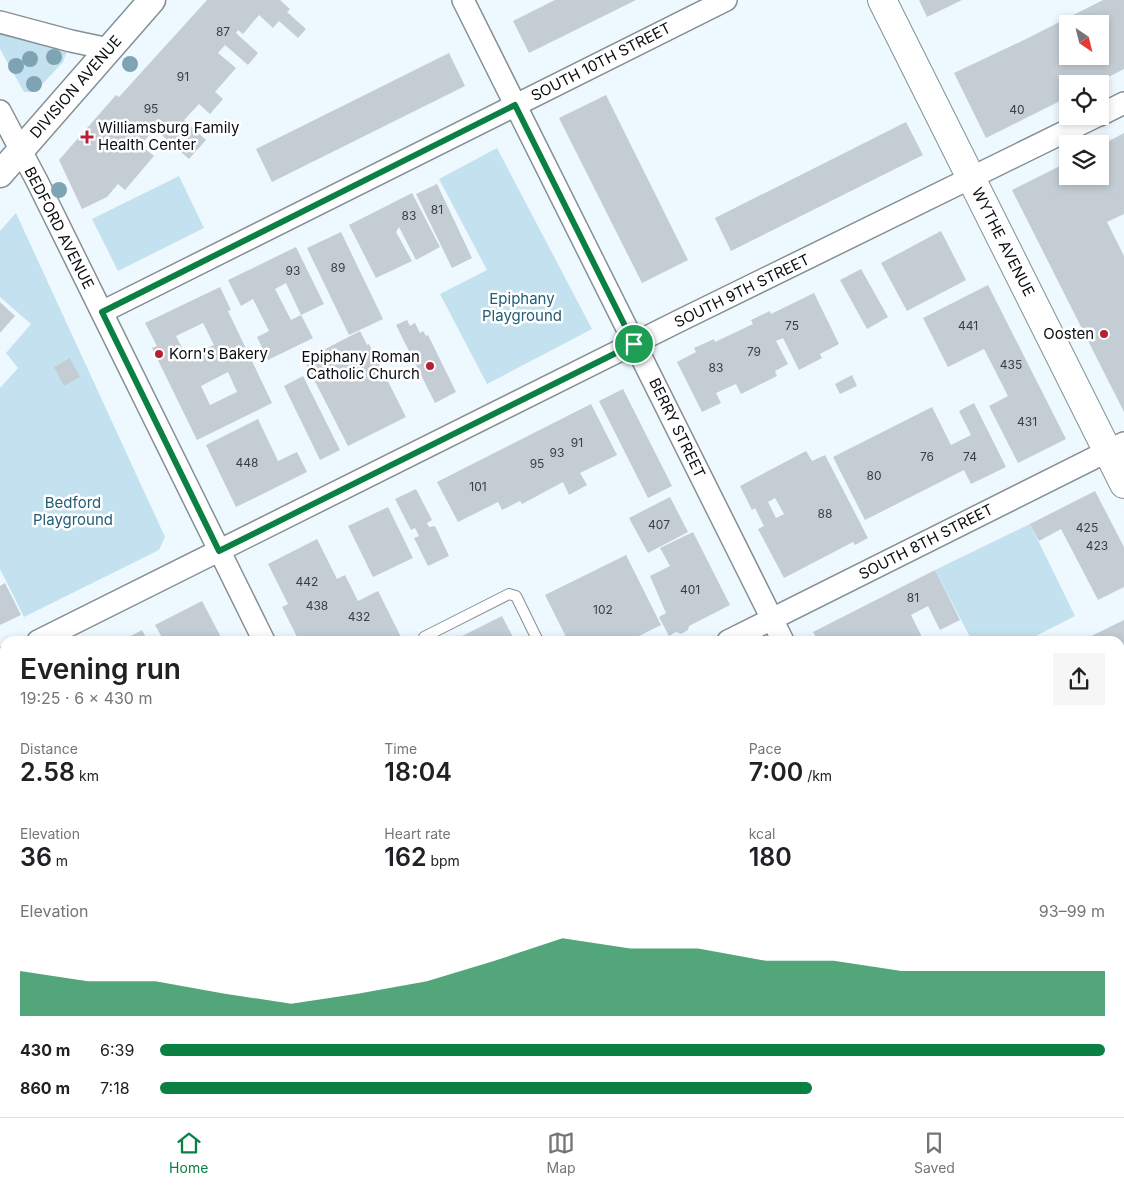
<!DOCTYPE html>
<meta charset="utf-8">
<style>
:root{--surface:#fff;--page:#f6f6f6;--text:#202124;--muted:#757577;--line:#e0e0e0;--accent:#0b8043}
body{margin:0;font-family:Inter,sans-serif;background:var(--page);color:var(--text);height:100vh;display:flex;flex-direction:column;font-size:19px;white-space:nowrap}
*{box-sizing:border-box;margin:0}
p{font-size:16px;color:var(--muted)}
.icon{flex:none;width:28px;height:28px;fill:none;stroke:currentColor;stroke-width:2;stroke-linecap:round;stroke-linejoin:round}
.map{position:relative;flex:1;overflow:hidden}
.side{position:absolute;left:0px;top:636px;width:1125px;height:481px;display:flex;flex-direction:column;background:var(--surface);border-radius:15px 15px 0 0;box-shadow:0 2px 8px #0003}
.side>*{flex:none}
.needle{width:32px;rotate:145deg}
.buttons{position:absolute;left:1059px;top:15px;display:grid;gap:10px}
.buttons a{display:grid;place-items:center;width:50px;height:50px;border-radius:0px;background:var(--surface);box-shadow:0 2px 8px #0003;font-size:25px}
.pin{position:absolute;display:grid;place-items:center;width:42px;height:42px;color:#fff;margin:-21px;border:2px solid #fff;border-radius:50%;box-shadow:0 1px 5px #0007}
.round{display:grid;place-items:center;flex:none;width:52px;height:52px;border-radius:0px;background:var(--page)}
.overview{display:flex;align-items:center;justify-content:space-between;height:85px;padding:0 20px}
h1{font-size:28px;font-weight:600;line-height:38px}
.metrics{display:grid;grid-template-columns:repeat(3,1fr);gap:8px;height:85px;padding:5px 20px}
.metrics div{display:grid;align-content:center}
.metrics b{font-size:25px;font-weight:600}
.metrics small{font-size:14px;font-weight:400}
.metrics p{font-size:14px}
.chart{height:140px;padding:10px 20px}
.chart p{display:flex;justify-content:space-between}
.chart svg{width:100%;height:90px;margin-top:5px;fill:var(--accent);opacity:.7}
ul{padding:0 20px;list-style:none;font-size:16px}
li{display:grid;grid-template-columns:80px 60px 1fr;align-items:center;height:38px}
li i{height:12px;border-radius:6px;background:var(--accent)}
.menu{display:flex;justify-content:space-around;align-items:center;height:70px;border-top:1px solid var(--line);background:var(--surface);font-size:14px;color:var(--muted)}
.menu a{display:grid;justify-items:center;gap:2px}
.menu .on{color:var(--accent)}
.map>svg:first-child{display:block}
.green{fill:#c4e1f0}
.building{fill:#c3cdd3;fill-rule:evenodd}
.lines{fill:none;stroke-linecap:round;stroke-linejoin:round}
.service-casing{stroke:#858f94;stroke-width:12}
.minor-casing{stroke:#858f94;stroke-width:24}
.tertiary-casing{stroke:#858f94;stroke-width:29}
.secondary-casing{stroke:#858f94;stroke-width:30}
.service{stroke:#fff;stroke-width:10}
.minor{stroke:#fff;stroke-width:21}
.tertiary{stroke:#fff;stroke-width:26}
.secondary{stroke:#fff;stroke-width:28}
.tree{fill:#7ea4b4}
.route-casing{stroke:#fff;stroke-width:10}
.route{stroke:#0b8043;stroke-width:6}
.poi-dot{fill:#b52237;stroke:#fff;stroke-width:2}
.labels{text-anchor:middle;stroke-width:5;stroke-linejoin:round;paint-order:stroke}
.number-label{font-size:12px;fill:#393e41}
.street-label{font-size:15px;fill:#0b0e10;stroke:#fff}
.poi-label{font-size:15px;fill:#0b0e10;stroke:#fff;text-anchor:start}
.park-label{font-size:15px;fill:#225e77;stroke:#fff}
</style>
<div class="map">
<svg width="1124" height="1117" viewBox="0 0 1124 1117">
<rect width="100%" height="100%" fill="#eef9ff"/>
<g class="green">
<polygon points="0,33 67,51 63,62 35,92 24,92 0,49"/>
<polygon points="497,148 592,329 487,384 440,294 487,270 439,179"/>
<polygon points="179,176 204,228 118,271 92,219"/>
<polygon points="16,213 165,537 159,550 24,617 0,569 0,388 18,368 6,353 31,324 0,297 0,231"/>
<polygon points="1030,524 1075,616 1026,641 972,641 935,570"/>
</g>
<g class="building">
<polygon points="207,0 280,0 290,9 287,12 306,29 298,38 279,21 273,28 259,15 243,34 238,30 236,33 258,53 248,65 225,45 218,53 236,68 215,92 223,99 210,114 199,104 184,120 206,140 189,159 155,129 140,145 154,156 125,190 118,184 107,197 82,209 59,160 116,95 119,97"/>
<polygon points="555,0 636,0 529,53 513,21"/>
<polygon points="919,0 962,0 927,17"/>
<path d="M1103,0H1124V69L1095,84H1068V97L986,138L954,73L1024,40ZM1068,24H1100V56H1068Z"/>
<polygon points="449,53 465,86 272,182 256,149"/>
<polygon points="606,95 688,260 642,283 559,118"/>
<polygon points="906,122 923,155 731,251 715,218"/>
<polygon points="1124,133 1124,214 1107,222 1124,256 1124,412 1012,190 1068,162 1068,176 1100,176 1100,146"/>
<polygon points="437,184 472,258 452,268 416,194"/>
<polygon points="412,193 440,247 416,260 399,227 396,232 412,261 376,278 349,225"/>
<polygon points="941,231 966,280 907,311 881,263"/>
<polygon points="341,232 383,319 349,335 307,248"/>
<path d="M296,247L324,304L301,315L313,338L268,360L257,337L269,331L253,299L241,306L228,280ZM286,283L301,315L291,320L275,289Z"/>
<polygon points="861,269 888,317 867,329 840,280"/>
<polygon points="988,285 1066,439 1018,463 989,406 1008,396 984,349 948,367 923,318"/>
<path d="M220,287L231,310L228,311L272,403L197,440L152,348L157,346L145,323ZM203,323L214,345L187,357L176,336ZM228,372L237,392L210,405L201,386Z"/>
<polygon points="814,293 839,344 820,354 822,358 799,370 783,338 776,341 788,364 775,371 777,376 741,394 736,384 716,393 721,403 702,412 677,362 696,352 694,348 714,339 715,342 753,324 751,320 770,311 771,314"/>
<polygon points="0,302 15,316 0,333"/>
<polygon points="407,320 410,326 415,323 420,333 423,331 426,336 428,335 456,392 435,403 396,325"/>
<polygon points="360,331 367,345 369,344 406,417 348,446 304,360"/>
<polygon points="70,358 80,377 64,386 54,367"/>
<polygon points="852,375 857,386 840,394 835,384"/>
<polygon points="303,376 340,450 320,460 284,386"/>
<polygon points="623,389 672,486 648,498 599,401"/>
<polygon points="974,403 1006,467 971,484 964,470 865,520 833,457 932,407 951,445 971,435 959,411"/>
<polygon points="591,404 617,455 580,473 587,485 569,495 563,482 522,504 520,501 502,510 498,502 458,522 437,482"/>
<polygon points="258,419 278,461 297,452 307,472 236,507 206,445"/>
<path d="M806,451L812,461L825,455L868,538L855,545L853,542L784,578L758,529L764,526L755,508L752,510L740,486ZM775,498L784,514L776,518L768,502Z"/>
<polygon points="416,489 432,520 427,523 429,527 435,526 449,556 428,566 414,538 419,536 415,528 411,530 395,499"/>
<polygon points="1095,491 1124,547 1124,587 1098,600 1061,529 1039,541 1030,524"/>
<polygon points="670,497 688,532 648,553 629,518"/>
<polygon points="388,507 413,558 373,577 348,526"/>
<polygon points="693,532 730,605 689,626 688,630 681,634 676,632 669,636 659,617 666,613 650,576 670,566 660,548"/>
<polygon points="317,539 337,579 345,575 358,601 378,591 403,641 299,641 282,607 288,604 268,564"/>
<polygon points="626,555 661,625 629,641 568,641 545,595"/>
<polygon points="935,570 960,620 940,630 928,606 911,615 924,641 818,641 813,632"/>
<polygon points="5,583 21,615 0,625 0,586"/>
<polygon points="202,601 223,641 164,641 155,625"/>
<polygon points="502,616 515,641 452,641"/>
<polygon points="1124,620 1124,707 1120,709 1120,641 1081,641"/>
<polygon points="142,630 148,641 120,641 125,639"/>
<polygon points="5,699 5,765 0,767 0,701"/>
<polygon points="1124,826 1124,867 1120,869 1120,827"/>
<polygon points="5,892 5,909 0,899 0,894"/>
<rect x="1120" y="896" width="4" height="103"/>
<polygon points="0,923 5,933 5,956 0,958"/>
<polygon points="5,1037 5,1089 0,1079 0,1039"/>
<polygon points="1120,1069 1124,1069 1124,1107 1120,1108"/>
<polygon points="17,1112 73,1112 74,1115 80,1112 315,1112 306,1117 19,1117"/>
<polygon points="861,1112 966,1112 966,1117 862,1117"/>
<polygon points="1028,1112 1053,1112 1054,1117 1029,1117"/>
<polygon points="1054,1112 1098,1112 1098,1113 1082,1117 1055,1117"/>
</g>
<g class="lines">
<g class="service-casing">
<polyline id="service" points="424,637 509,594 516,596 538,641"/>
</g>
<g class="minor-casing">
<g id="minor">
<polyline points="463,0 783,641"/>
<polyline points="0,22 71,41 109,49"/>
<polyline points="0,111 37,181 264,641"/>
<polyline points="1100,115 1124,103"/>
<polyline points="102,312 726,0"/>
<polyline points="38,641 679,321 1097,116"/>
<polyline points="728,641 1124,443"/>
<polyline points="0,660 5,658"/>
<polyline points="0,1005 5,1002"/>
<polyline points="1120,1032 1124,1031"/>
<polyline points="499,1112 501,1117"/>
<polyline points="995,1112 996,1117"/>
<polyline points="667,1117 692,1112"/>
</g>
</g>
<g class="tertiary-casing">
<polyline id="tertiary" points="0,174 152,0"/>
</g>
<g class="secondary-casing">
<g id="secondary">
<polyline points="882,0 1124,484"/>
<polyline points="1120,757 1124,755"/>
<polyline points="1120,787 1124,785"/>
<polyline points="409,1117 416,1112"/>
<polyline points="462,1117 473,1112"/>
</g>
</g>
<use href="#service" class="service"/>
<use href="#minor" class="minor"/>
<use href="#tertiary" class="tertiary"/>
<use href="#secondary" class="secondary"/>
</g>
<g class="tree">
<circle cx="54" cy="57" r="8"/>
<circle cx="30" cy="59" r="8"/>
<circle cx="130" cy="64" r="8"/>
<circle cx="16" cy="66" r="8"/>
<circle cx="34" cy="84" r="8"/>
<circle cx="59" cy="190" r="8"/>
</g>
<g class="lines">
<g class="route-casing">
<polygon id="route" points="515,105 634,344 219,551 102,312"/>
</g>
<use href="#route" class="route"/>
</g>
<g class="poi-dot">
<path d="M84.5 129.5h5v5h5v5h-5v5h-5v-5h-5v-5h5z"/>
<circle cx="1104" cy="334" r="5"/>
<circle cx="159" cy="354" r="5"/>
<circle cx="430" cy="366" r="5"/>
</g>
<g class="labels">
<g class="number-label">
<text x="223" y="36">87</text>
<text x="183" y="81">91</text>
<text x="151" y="113">95</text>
<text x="1017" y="114">40</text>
<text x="437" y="214">81</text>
<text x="409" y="220">83</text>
<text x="338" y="272">89</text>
<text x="293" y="275">93</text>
<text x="792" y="330">75</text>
<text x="968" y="330">441</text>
<text x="754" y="356">79</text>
<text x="1011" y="369">435</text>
<text x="716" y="372">83</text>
<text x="1027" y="426">431</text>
<text x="577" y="447">91</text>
<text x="557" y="457">93</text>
<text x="927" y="461">76</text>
<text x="970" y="461">74</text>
<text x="247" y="467">448</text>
<text x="537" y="468">95</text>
<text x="874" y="480">80</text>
<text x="478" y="491">101</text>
<text x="825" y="518">88</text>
<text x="659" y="529">407</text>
<text x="1087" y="532">425</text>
<text x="1097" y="550">423</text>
<text x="307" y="586">442</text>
<text x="690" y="594">401</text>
<text x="913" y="602">81</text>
<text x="317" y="610">438</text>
<text x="603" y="614">102</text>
<text x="359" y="621">432</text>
</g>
<g class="street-label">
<text transform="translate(601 62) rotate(-27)" y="5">SOUTH 10TH STREET</text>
<text transform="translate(76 87) rotate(-49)" y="5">DIVISION AVENUE</text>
<text transform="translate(59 228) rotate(63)" y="5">BEDFORD AVENUE</text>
<text transform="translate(1003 242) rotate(63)" y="5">WYTHE AVENUE</text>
<text transform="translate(742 291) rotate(-26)" y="5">SOUTH 9TH STREET</text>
<text transform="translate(677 428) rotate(64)" y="5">BERRY STREET</text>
<text transform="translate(926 542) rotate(-27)" y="5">SOUTH 8TH STREET</text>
</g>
<g class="poi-label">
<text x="98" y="133">Williamsburg Family<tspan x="98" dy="17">Health Center</tspan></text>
<text x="1094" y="339" text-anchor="end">Oosten</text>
<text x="169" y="359">Korn's Bakery</text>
<text x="420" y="362" text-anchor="end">Epiphany Roman<tspan x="420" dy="17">Catholic Church</tspan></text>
</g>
<g class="park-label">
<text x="522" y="304">Epiphany<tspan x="522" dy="17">Playground</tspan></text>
<text x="73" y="508">Bedford<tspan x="73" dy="17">Playground</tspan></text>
</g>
</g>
</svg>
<div class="buttons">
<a><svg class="needle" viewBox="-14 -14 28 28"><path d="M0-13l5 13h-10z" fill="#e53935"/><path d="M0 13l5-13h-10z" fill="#757577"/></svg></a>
<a><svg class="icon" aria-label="locate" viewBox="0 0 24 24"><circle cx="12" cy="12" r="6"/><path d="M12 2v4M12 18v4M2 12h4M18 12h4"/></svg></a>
<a><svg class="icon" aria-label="layers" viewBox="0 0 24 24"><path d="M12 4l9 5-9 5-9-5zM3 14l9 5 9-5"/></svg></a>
</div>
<div class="pin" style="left:634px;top:344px;background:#1e9e55"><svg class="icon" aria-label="arrive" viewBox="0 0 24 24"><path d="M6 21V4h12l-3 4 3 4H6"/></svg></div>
<section class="side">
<div class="overview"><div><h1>Evening run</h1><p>19:25 · 6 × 430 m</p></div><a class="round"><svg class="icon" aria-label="share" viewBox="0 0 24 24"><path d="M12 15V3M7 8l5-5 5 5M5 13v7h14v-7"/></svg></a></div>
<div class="metrics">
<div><p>Distance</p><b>2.58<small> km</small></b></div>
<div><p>Time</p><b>18:04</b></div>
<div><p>Pace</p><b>7:00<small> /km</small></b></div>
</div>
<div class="metrics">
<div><p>Elevation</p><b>36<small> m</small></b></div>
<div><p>Heart rate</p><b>162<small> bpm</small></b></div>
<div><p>kcal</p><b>180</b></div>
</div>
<div class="chart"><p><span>Elevation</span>93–99 m</p>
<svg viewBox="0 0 160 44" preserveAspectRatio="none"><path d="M0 44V22L10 27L20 27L30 33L40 38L50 33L60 27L70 17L80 6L90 11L100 11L110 17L120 17L130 22L140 22L150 22L160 22V44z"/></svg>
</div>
<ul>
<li><b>430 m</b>6:39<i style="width:100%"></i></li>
<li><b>860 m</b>7:18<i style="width:69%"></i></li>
</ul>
</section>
</div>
<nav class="menu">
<a class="on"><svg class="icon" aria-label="home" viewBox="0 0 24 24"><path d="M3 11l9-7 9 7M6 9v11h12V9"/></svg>Home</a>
<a><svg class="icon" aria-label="map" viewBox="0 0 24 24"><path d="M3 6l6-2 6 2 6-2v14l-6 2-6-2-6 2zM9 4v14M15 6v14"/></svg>Map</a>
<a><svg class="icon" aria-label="saved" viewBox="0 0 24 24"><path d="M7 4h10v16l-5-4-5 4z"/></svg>Saved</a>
</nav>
